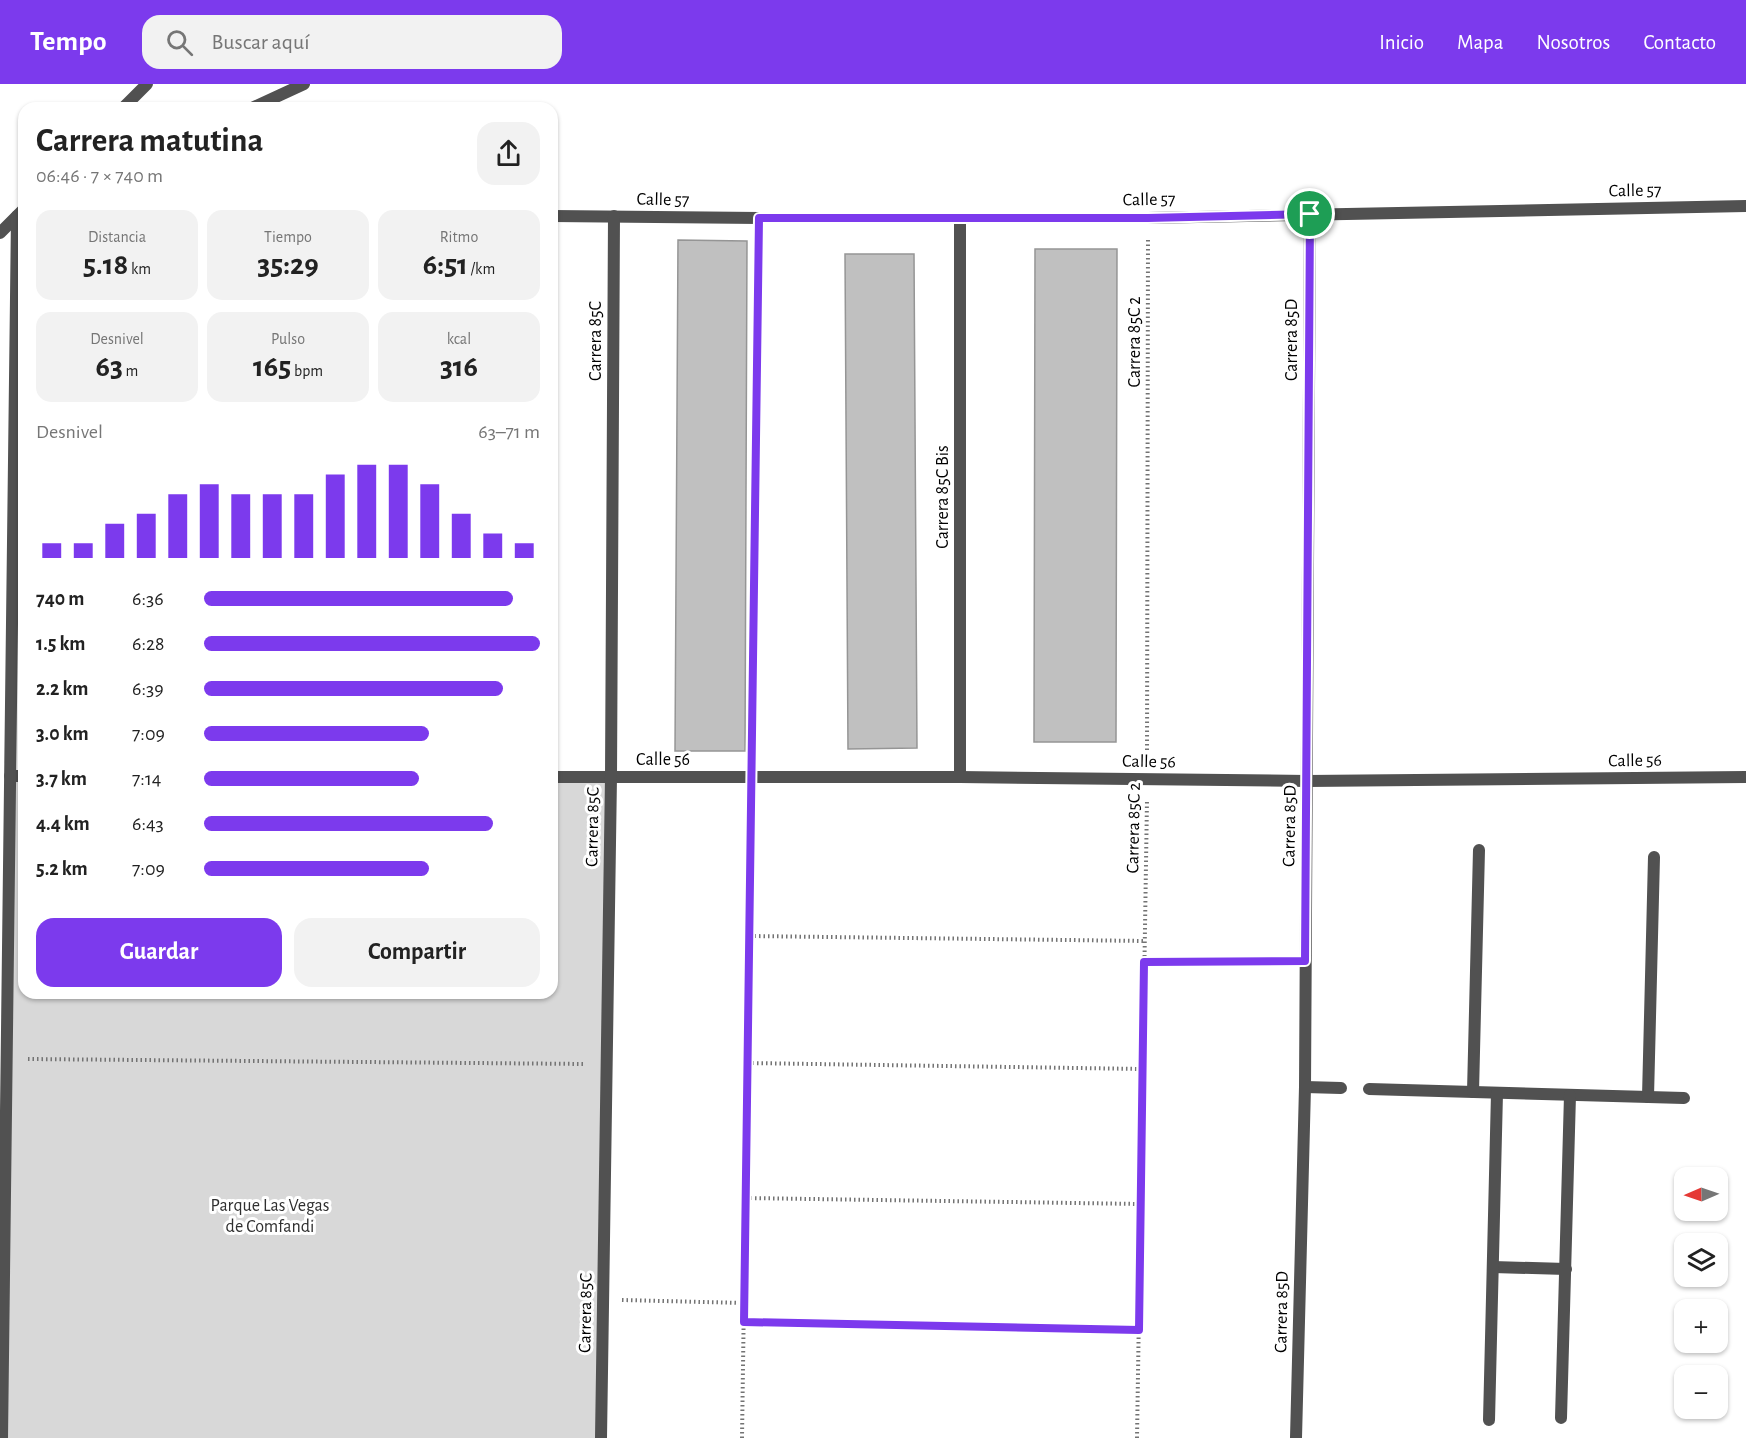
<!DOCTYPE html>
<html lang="es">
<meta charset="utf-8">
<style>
:root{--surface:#fff;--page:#f2f2f2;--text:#222;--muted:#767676;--accent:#7c3aed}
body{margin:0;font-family:"Alegreya Sans",sans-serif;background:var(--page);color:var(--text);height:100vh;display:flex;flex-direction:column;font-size:22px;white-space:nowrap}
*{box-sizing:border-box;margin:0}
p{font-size:20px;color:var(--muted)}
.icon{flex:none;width:33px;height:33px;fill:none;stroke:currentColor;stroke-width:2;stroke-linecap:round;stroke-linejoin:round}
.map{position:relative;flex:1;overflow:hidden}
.drawer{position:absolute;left:18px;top:18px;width:540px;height:897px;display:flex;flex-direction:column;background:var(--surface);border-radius:18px;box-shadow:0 2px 4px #0004}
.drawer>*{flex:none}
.needle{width:39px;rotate:268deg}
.tools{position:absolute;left:1674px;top:1083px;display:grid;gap:12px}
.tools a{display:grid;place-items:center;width:54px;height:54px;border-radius:12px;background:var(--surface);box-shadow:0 2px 4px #0004;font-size:30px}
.pin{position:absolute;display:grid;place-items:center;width:51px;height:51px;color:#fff;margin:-26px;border:3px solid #fff;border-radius:50%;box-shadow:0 2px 6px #0007}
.round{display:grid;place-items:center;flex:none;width:63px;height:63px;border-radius:18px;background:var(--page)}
.overview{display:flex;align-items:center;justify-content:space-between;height:102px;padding:0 18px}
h1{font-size:33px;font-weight:700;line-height:45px}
.figures{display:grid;grid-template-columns:repeat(3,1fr);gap:9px;height:102px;padding:6px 18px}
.figures div{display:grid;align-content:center;border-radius:15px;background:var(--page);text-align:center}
.figures b{font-size:30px;font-weight:700}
.figures small{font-size:16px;font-weight:400}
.figures p{font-size:16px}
.chart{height:168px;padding:12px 18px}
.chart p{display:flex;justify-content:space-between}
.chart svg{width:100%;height:108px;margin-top:6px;stroke:var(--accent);stroke-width:6}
.button{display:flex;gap:12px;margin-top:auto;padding:12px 18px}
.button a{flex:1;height:69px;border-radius:18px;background:var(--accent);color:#fff;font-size:24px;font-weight:700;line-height:69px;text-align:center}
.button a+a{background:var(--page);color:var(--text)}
ul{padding:0 18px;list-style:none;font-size:20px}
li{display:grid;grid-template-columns:96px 72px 1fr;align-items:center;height:45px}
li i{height:15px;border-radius:8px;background:var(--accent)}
header{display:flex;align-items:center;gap:36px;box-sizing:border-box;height:84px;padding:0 30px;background:var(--accent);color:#fff}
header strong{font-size:28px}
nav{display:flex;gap:33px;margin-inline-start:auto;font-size:21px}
.search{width:420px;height:54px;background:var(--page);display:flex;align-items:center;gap:15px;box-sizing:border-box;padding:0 21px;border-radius:18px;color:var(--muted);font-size:22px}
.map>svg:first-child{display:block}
.green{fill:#d8d8d8}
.building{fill:#c0c0c0;stroke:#959595;stroke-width:1.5}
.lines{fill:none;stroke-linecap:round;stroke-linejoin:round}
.path{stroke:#737373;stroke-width:4;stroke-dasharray:1.5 3;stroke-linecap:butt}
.service{stroke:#515151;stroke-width:12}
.minor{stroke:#515151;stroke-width:12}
.route-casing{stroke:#fff;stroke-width:12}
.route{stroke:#7c3aed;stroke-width:8}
.labels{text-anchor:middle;stroke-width:6;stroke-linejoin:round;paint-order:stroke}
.street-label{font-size:18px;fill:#000;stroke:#fff}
.park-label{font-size:18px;fill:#2f2f2f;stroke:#fff}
</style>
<header>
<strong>Tempo</strong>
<div class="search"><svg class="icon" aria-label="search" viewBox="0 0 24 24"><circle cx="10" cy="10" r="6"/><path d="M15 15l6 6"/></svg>Buscar aquí</div>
<nav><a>Inicio</a><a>Mapa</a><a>Nosotros</a><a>Contacto</a></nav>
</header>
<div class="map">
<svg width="1746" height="1354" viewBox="0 0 1746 1354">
<rect width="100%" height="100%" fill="#fff"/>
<polygon class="green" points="10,692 24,692 24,909 552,909 552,693 611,693 601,1354 2,1354"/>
<g class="building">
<polygon points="678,156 747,157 745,667 675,667"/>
<polygon points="1035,165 1117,165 1116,658 1034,658"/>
<polygon points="845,170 914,170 917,664 848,665"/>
</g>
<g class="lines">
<g class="path">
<polyline points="752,672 759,155"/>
<polyline points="1147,675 1148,155"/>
<polyline points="750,852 1145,857"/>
<polyline points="1144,878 1285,877"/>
<polyline points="28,975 585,980"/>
<polyline points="748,979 1143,985"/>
<polyline points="746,1114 1141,1120"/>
<polyline points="622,1216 744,1219"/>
<polyline points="744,1238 1139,1246"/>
<polyline points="742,1354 751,713"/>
<polyline points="1137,1354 1147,716"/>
</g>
<g class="service">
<polyline points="252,24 304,0"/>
<polyline points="1305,1003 1341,1004"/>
<polyline points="1369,1005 1684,1014"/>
<polyline points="1473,1008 1479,766"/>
<polyline points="1648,1013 1654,773"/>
<polyline points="1493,1183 1566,1185"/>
<polyline points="1561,1334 1570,1011"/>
<polyline points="1489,1336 1497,1009"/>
</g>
<g class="minor">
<polyline points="123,24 147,0"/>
<polyline points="552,132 759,134 1148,134 1746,122"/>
<polyline points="960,134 960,693"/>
<polyline points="0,149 24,125"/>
<polyline points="10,692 24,692"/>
<polyline points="552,693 960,693 1307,697 1746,693"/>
<polyline points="2,1354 17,132"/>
<polyline points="601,1354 611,693 614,132"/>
<polyline points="1296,1354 1305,1003 1310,130"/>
</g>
</g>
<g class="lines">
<g class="route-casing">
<polygon id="route" points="1310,130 1305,877 1144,878 1139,1246 744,1238 759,134 1148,134"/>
</g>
<use href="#route" class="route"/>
</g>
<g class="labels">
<g class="street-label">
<text transform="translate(1635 106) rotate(-1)" y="6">Calle 57</text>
<text transform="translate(663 115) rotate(1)" y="6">Calle 57</text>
<text transform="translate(1149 115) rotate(-1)" y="6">Calle 57</text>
<text transform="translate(1291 256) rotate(-90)" y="6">Carrera 85D</text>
<text transform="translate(595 257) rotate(-90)" y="6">Carrera 85C</text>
<text transform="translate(1134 258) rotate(-90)" y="6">Carrera 85C 2</text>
<text transform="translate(942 413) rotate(-90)" y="6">Carrera 85C Bis</text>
<text x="663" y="681">Calle 56</text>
<text transform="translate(1635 676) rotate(-1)" y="6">Calle 56</text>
<text transform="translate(1149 677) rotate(1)" y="6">Calle 56</text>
<text transform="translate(1289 742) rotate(-89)" y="6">Carrera 85D</text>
<text transform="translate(592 743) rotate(-89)" y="6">Carrera 85C</text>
<text transform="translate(1133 744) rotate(-89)" y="6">Carrera 85C 2</text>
<text transform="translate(1281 1228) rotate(-89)" y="6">Carrera 85D</text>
<text transform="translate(585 1229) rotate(-89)" y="6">Carrera 85C</text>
</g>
<g class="park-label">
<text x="270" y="1127">Parque Las Vegas<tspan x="270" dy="21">de Comfandi</tspan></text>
</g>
</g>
</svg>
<div class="tools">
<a><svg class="needle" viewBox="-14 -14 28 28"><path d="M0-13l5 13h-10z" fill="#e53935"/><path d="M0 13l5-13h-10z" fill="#767676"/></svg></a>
<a><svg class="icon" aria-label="layers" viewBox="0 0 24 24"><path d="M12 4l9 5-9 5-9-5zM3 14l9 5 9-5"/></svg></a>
<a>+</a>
<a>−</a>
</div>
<div class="pin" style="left:1310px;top:130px;background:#1e9e55"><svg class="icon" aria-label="arrive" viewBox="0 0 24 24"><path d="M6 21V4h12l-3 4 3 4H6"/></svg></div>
<section class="drawer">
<div class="overview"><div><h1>Carrera matutina</h1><p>06:46 · 7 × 740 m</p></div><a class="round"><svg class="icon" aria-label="share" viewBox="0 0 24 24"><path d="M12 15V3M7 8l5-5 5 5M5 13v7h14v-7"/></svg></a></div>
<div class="figures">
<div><p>Distancia</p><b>5.18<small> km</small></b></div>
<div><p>Tiempo</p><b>35:29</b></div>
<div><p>Ritmo</p><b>6:51<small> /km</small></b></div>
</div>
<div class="figures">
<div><p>Desnivel</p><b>63<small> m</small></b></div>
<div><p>Pulso</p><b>165<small> bpm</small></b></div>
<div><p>kcal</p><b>316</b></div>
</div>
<div class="chart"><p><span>Desnivel</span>63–71 m</p>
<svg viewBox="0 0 160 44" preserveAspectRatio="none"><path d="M5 44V38M15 44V38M25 44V30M35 44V26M45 44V18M55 44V14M65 44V18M75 44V18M85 44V18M95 44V10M105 44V6M115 44V6M125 44V14M135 44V26M145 44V34M155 44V38"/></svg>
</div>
<ul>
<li><b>740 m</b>6:36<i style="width:92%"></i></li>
<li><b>1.5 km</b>6:28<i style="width:100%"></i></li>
<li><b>2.2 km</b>6:39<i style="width:89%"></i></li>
<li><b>3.0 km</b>7:09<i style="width:67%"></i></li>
<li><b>3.7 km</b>7:14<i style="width:64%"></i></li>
<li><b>4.4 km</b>6:43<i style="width:86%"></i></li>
<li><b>5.2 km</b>7:09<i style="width:67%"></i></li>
</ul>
<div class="button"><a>Guardar</a><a>Compartir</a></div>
</section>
</div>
